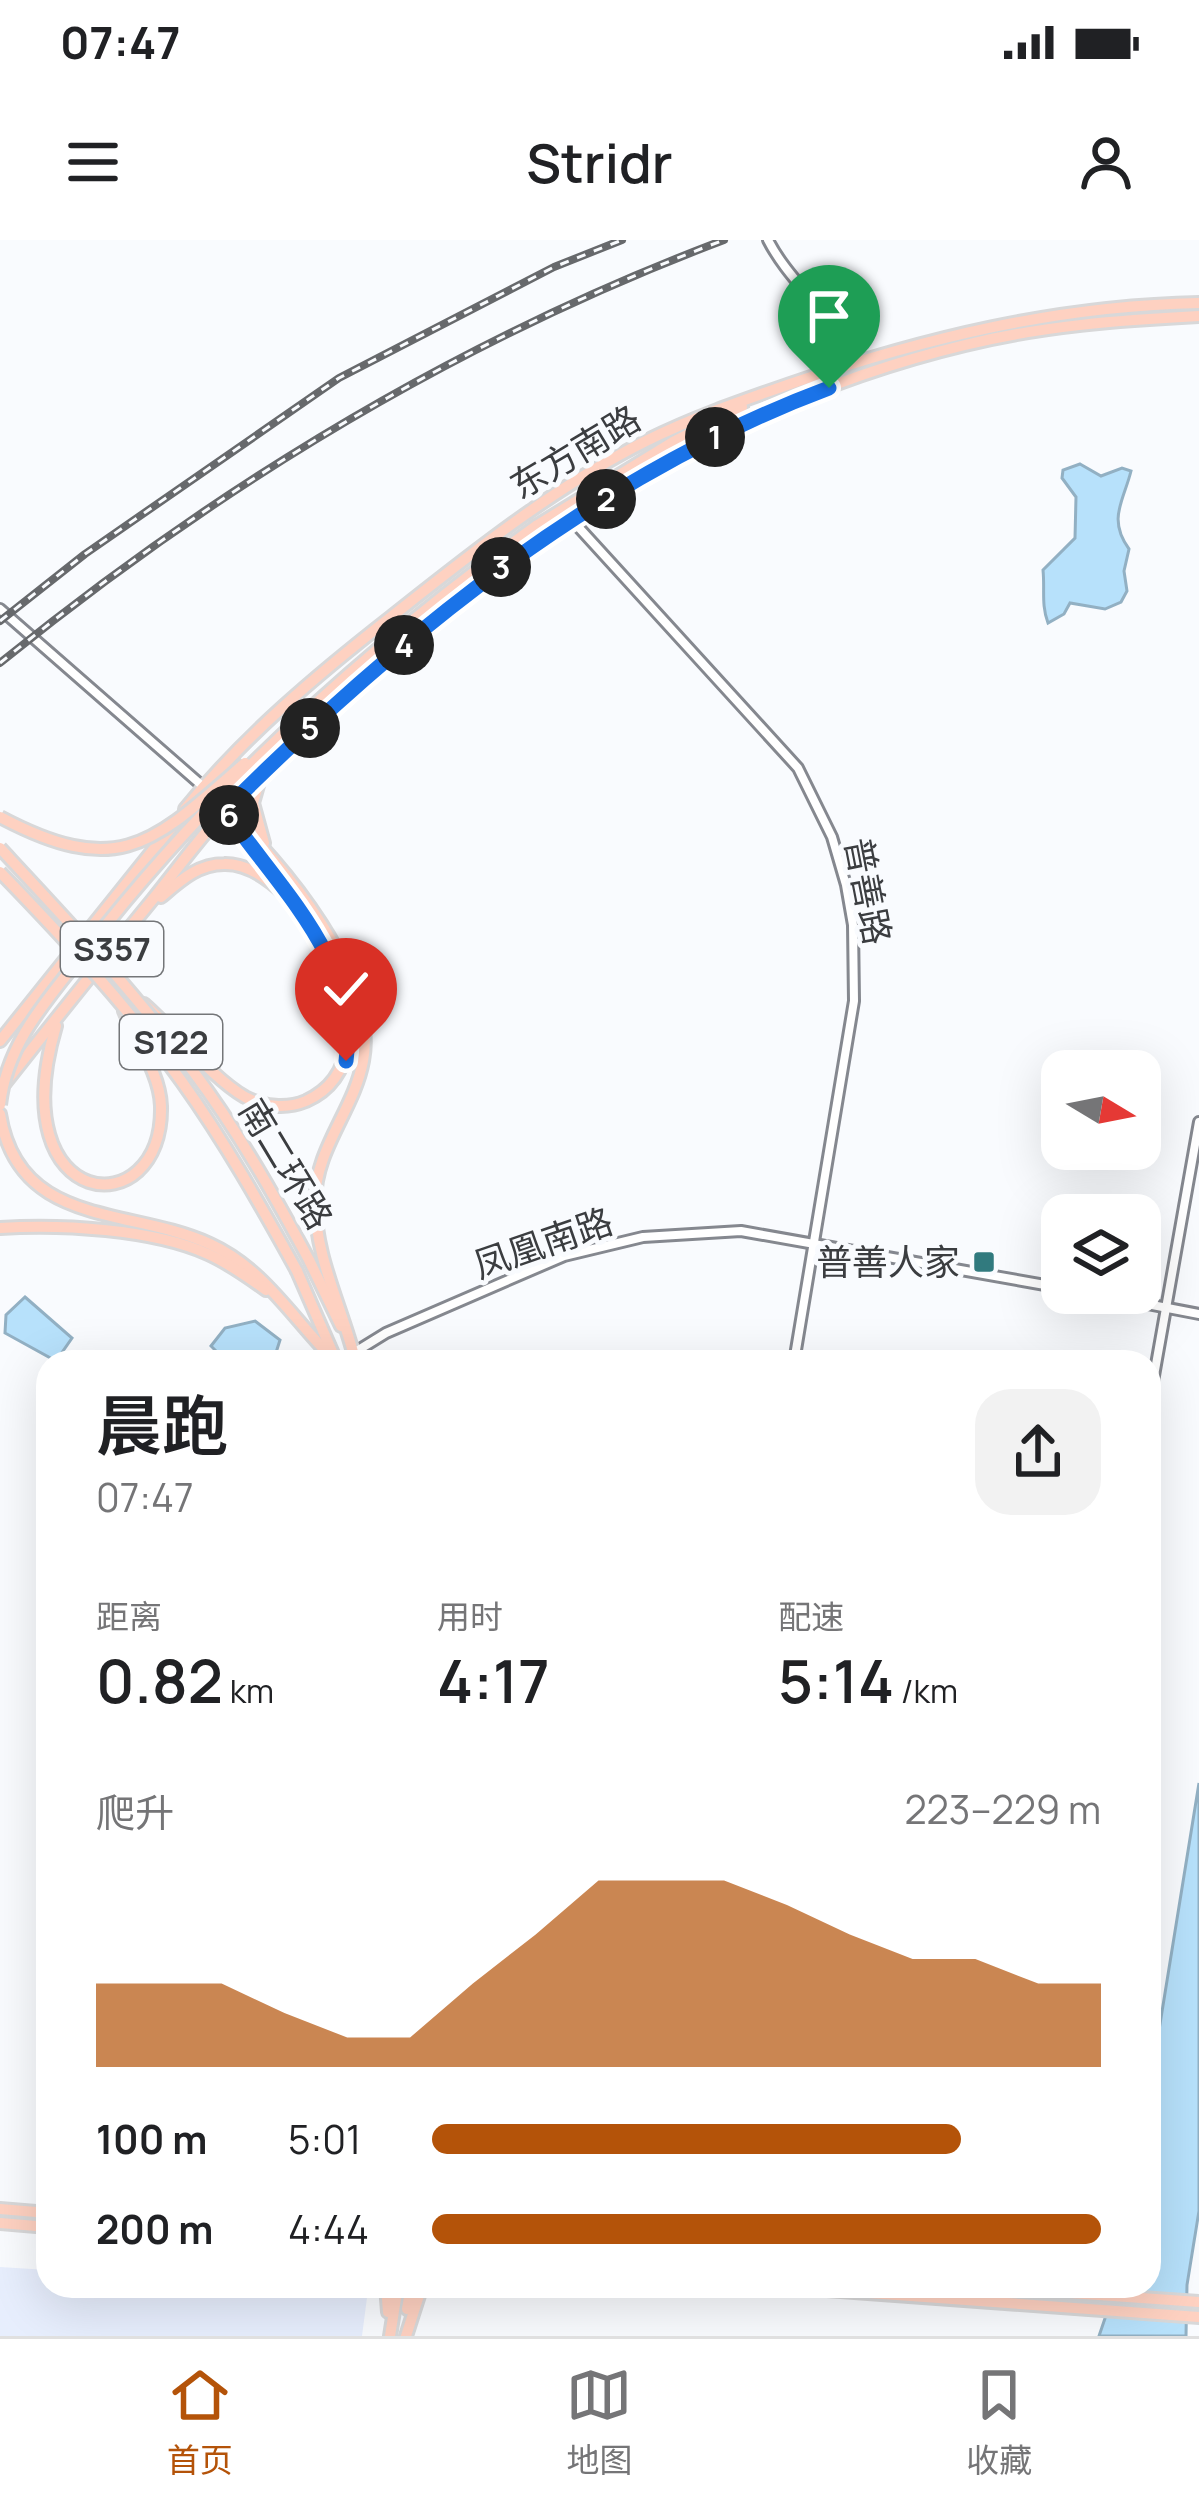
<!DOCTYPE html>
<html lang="zh">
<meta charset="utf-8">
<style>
:root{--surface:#fff;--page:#f2f2f2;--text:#202124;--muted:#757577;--line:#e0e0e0;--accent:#b45309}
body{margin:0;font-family:Manrope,"Noto Sans SC",sans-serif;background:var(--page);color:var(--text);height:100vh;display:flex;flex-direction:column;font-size:45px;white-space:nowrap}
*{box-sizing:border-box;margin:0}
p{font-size:39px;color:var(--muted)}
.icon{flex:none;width:66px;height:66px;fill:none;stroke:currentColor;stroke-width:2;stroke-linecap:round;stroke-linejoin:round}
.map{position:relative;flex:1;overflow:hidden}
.panel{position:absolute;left:36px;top:1110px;width:1125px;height:948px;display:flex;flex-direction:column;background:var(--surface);border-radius:36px;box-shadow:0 12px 48px #0002}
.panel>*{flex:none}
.needle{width:78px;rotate:100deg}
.controls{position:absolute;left:1041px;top:810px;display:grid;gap:24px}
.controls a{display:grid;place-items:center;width:120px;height:120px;border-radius:24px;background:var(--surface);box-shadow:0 12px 48px #0002;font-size:60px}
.pin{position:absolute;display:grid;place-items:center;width:102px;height:102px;color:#fff;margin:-123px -51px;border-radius:50% 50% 50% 0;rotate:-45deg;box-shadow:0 0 12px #0007}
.pin .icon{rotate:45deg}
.km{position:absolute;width:60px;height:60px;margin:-30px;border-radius:50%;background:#222;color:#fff;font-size:33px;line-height:60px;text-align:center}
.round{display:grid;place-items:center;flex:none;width:126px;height:126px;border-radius:36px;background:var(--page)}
.headline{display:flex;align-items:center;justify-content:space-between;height:204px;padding:0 60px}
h1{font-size:66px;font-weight:600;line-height:90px}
.metrics{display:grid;grid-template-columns:repeat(3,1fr);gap:18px;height:204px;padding:12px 60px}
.metrics div{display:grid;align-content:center}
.metrics b{font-size:60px;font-weight:600}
.metrics small{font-size:33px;font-weight:400}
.metrics p{font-size:33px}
.chart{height:336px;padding:24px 60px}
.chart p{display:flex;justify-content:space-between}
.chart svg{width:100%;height:216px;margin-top:12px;fill:var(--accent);opacity:.7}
ul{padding:0 60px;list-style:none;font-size:39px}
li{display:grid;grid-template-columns:192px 144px 1fr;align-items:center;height:90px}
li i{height:30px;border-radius:15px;background:var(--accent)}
.status{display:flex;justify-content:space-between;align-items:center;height:84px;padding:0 60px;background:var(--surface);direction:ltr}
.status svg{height:33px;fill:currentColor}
header{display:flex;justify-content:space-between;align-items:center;height:156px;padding:0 60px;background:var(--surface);font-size:54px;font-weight:600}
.tabs{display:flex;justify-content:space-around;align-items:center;height:168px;border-top:3px solid var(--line);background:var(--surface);font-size:33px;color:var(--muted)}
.tabs a{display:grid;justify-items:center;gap:6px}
.tabs .on{color:var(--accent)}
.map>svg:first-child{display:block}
.built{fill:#e7eefd}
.water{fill:#b7e1fb;stroke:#92b0c3;stroke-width:3}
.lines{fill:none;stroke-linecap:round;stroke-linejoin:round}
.minor-casing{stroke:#85888f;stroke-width:14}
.major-casing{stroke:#d8d8d9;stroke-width:16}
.minor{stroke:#fff;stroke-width:8}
.major{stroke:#fed1c1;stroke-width:10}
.rail-casing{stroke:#67696c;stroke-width:8}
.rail{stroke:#f9fbfe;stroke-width:3;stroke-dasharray:9;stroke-linecap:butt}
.major-bridge-casing{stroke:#d8d8d9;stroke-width:16;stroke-linecap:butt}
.major-bridge{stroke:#fed1c1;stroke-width:10}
.route-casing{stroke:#fff;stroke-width:24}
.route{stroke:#1a73e8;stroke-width:15}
.poi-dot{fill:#317a7e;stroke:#f9fbfe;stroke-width:4.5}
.labels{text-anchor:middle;stroke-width:10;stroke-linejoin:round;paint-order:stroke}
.shield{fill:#f9fbfe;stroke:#747679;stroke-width:3}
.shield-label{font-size:33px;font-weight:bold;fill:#3b3d40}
.street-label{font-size:36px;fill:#3b3d40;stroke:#f9fbfe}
.poi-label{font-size:36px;fill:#3b3d40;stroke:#f9fbfe;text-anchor:end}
</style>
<div class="status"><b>07:47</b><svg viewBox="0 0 49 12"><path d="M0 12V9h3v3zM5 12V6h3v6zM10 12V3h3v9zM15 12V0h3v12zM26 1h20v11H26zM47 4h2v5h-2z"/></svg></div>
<header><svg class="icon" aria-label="menu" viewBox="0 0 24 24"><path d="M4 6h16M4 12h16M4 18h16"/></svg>Stridr<svg class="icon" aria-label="person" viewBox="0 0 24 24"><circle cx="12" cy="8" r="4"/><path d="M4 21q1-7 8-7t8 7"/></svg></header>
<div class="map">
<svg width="1199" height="2096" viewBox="0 0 1199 2096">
<rect width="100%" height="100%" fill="#f9fbfe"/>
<polygon class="built" points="0,2027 48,2030 48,2046 232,2049 233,2046 305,2046 368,2050 362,2096 0,2096"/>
<g class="water">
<path d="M1080,224L1101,236L1122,228L1131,231C1124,260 1107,279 1129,309L1124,331L1127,351L1121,362L1105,369L1070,363L1064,374L1048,383C1041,364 1045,350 1043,330L1075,298L1076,257L1062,238L1063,230Z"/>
<polygon points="25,1057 72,1098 56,1121 5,1093 6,1075"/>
<polygon points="255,1081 280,1100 273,1122 227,1122 211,1106 225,1088"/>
<polygon points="1199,1543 1199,1971 1187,2045 1186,2096 1099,2096 1116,2046 1149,2046 1149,1852"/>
</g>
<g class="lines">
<g class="minor-casing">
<g id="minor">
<path d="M768,0C789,41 826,67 846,110"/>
<polyline points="572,280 798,528 832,597 846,645 853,685 854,761 794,1122"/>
<polyline points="0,369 207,550"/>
<polyline points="1090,1053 1199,1074"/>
<polyline points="339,1122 386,1093 564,1016 643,997 741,991 1062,1048"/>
<polyline points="1149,1164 1199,882"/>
</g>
</g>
<g class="major-casing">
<g id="major">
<polyline points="536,286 673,202 742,167"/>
<polyline points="261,535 253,563 264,603"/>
<path d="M185,569C244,496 318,434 391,377C472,313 554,247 646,201C692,178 741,161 790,144C925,98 1056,66 1199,63"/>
<path d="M225,570C282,621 379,739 363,821C354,870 315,909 315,961C315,1014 339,1061 353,1112"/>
<polyline points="237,587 271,636"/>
<path d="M144,764C175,791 212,838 245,857C264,867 287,869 306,861C409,814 301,622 224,624C198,624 180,641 161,657"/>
<path d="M56,786C0,974 164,987 161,866C160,834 136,800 124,771"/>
<polyline points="0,801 174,584"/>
<path d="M5,843C54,781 103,720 153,659C178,628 201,596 228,567C423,360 684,172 965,105C1042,86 1120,80 1199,76"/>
<path d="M0,874C18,988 130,967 210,1004C265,1029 294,1081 336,1122"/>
<path d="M0,988C60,984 153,989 208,1014C228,1023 248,1037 266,1050"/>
<polyline points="309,1020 341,1086"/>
<polyline points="297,1031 334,1116"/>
<polyline points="0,1969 48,1973"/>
<polyline points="0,1983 48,1987"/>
<polyline points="386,2046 388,2072"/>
<polyline points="772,2046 1199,2077"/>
<polyline points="968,2046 1199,2062"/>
<polyline points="407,2069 411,2046"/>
<polyline points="390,2096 398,2046"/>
<polyline points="406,2096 422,2046"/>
</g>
</g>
<use href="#minor" class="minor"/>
<use href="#major" class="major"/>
<g class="rail-casing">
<g id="rail">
<polyline points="0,381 85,314 339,138 554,27 622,0"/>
<path d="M0,423C218,246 461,99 724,0"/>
</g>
</g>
<use href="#rail" class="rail"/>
<g class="major-bridge-casing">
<g id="major-bridge">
<path d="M0,577C121,641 154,602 245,523"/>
<path d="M0,608C67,680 135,752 193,831C238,891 274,955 309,1020"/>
<path d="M0,632C64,698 128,767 182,842C225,902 261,966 297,1031"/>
<path d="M0,865C7,801 49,758 87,709C214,545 368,407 536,286"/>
</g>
</g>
<use href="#major-bridge" class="major-bridge"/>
</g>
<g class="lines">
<g class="route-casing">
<path id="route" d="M346,821C360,720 278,648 225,570C400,395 596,235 829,148"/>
</g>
<use href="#route" class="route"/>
</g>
<rect class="poi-dot" x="972" y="1010" width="24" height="24" rx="6"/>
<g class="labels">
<g class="shield">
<rect x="61" y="682" width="102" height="54" rx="9"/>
<rect x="120" y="775" width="102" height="54" rx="9"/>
</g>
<g class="shield-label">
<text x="112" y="721">S357</text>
<text x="171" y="814">S122</text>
</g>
<g class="street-label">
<text transform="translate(575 212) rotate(-31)" y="13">东方南路</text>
<text transform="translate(868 651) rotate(79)" y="13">普善路</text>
<text transform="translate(286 924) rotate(59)" y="13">南二环路</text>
<text transform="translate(543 1003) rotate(-19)" y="13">凤凰南路</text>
</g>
<g class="poi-label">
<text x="960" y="1035">普善人家</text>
</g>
</g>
</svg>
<div class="controls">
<a><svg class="needle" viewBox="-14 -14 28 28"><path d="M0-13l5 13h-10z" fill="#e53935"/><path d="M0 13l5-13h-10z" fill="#757577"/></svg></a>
<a><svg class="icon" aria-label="layers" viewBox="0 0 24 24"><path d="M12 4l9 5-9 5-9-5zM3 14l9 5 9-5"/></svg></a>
</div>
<div class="pin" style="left:829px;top:148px;background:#1e9e55"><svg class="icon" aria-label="arrive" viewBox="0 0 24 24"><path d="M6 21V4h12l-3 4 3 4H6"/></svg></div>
<div class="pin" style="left:346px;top:821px;background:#d93025"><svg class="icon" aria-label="check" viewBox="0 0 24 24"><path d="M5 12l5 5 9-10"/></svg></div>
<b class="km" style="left:715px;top:197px">1</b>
<b class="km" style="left:606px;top:259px">2</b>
<b class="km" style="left:501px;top:327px">3</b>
<b class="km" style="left:404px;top:405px">4</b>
<b class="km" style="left:310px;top:488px">5</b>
<b class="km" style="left:229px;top:575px">6</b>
<section class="panel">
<div class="headline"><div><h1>晨跑</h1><p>07:47</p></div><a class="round"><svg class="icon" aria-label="share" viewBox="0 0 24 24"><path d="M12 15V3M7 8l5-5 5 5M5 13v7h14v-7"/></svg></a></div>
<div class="metrics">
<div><p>距离</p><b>0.82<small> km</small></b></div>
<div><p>用时</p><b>4:17</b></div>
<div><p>配速</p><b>5:14<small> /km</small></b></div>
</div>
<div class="chart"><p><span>爬升</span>223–229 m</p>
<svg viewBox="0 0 160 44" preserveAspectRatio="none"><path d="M0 44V27L10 27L20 27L30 33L40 38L50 38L60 27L70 17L80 6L90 6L100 6L110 11L120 17L130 22L140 22L150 27L160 27V44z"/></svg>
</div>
<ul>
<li><b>100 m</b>5:01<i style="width:79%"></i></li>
<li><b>200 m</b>4:44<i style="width:100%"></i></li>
</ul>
</section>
</div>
<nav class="tabs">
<a class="on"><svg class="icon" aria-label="home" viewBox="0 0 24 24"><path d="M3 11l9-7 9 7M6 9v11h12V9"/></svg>首页</a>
<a><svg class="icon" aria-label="map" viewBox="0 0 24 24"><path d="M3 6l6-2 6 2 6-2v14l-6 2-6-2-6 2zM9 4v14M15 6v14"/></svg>地图</a>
<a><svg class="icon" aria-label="saved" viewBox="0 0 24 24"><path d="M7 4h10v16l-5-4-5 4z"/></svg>收藏</a>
</nav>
